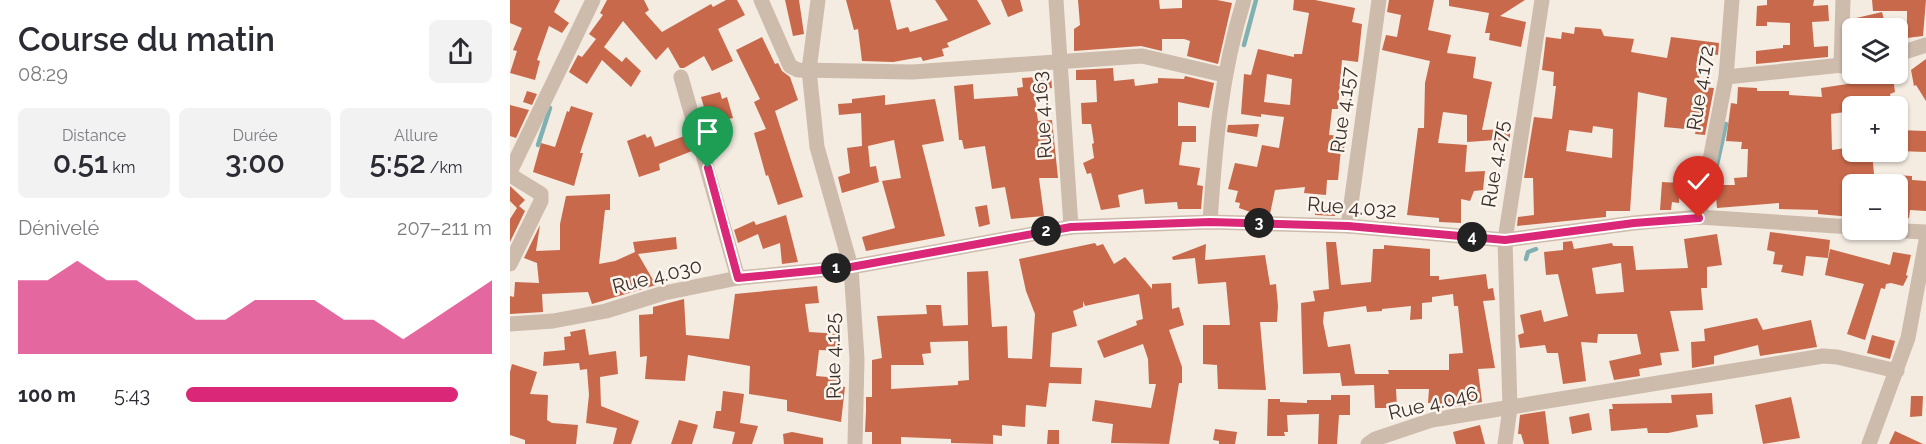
<!DOCTYPE html>
<html lang="fr">
<meta charset="utf-8">
<style>
:root{--surface:#fff;--page:#f2f2f3;--text:#2b2b33;--muted:#7c7c81;--accent:#db2777}
body{margin:0;font-family:Raleway,sans-serif;background:var(--page);color:var(--text);height:100vh;display:flex;flex-direction:column;font-size:22px;white-space:nowrap}
*{box-sizing:border-box;margin:0}
p{font-size:20px;color:var(--muted)}
.icon{flex:none;width:33px;height:33px;fill:none;stroke:currentColor;stroke-width:2;stroke-linecap:round;stroke-linejoin:round}
.map{position:relative;flex:1;overflow:hidden}
.side{display:flex;flex-direction:column;background:var(--surface);width:510px}
.side>*{flex:none}
.fabs{position:absolute;left:1332px;top:18px;display:grid;gap:12px}
.fabs a{display:grid;place-items:center;width:66px;height:66px;border-radius:9px;background:var(--surface);box-shadow:0 2px 4px #0004;font-size:30px}
.pin{position:absolute;display:grid;place-items:center;width:51px;height:51px;color:#fff;margin:-62px -26px;border-radius:50% 50% 50% 0;rotate:-45deg;box-shadow:0 0 6px #0007}
.pin .icon{rotate:45deg}
.km{position:absolute;width:30px;height:30px;margin:-15px;border-radius:50%;background:#222;color:#fff;font-size:16px;line-height:30px;text-align:center}
.round{display:grid;place-items:center;flex:none;width:63px;height:63px;border-radius:9px;background:var(--page)}
.summary{display:flex;align-items:center;justify-content:space-between;height:102px;padding:0 18px}
h1{font-size:33px;font-weight:600;line-height:45px}
.metrics{display:grid;grid-template-columns:repeat(3,1fr);gap:9px;height:102px;padding:6px 18px}
.metrics div{display:grid;align-content:center;border-radius:9px;background:var(--page);text-align:center}
.metrics b{font-size:30px;font-weight:600}
.metrics small{font-size:16px;font-weight:400}
.metrics p{font-size:16px}
.chart{height:168px;padding:12px 18px}
.chart p{display:flex;justify-content:space-between}
.chart svg{width:100%;height:108px;margin-top:6px;fill:var(--accent);opacity:.7}
ul{padding:0 18px;list-style:none;font-size:20px}
li{display:grid;grid-template-columns:96px 72px 1fr;align-items:center;height:45px}
li i{height:15px;border-radius:8px;background:var(--accent)}
main{display:flex;flex:1;min-height:0}
.map>svg:first-child{display:block}
.lines{fill:none;stroke-linecap:round;stroke-linejoin:round}
.stream{stroke:#7fb0b2;stroke-width:4.5}
.building{fill:#c8694b;fill-rule:evenodd}
.minor{stroke:#cdbbac;stroke-width:15}
.route-casing{stroke:#fff;stroke-width:12}
.route{stroke:#db2777;stroke-width:8}
.labels{text-anchor:middle;stroke-width:5;stroke-linejoin:round;paint-order:stroke}
.street-label{font-size:20px;fill:#3b302b;stroke:#fbf5ee}
</style>
<main>
<section class="side">
<div class="summary"><div><h1>Course du matin</h1><p>08:29</p></div><a class="round"><svg class="icon" aria-label="share" viewBox="0 0 24 24"><path d="M12 15V3M7 8l5-5 5 5M5 13v7h14v-7"/></svg></a></div>
<div class="metrics">
<div><p>Distance</p><b>0.51<small> km</small></b></div>
<div><p>Durée</p><b>3:00</b></div>
<div><p>Allure</p><b>5:52<small> /km</small></b></div>
</div>
<div class="chart"><p><span>Dénivelé</span>207–211 m</p>
<svg viewBox="0 0 160 44" preserveAspectRatio="none"><path d="M0 44V14L10 14L20 6L30 14L40 14L50 22L60 30L70 30L80 22L90 22L100 22L110 30L120 30L130 38L140 30L150 22L160 14V44z"/></svg>
</div>
<ul>
<li><b>100 m</b>5:43<i style="width:89%"></i></li>
</ul>
</section>
<div class="map">
<svg width="1416" height="444" viewBox="0 0 1416 444">
<rect width="100%" height="100%" fill="#f4ebe1"/>
<g class="lines">
<g class="stream">
<polyline points="734,45 746,0"/>
<polyline points="28,145 40,108"/>
<polyline points="1206,169 1216,124"/>
<polyline points="1016,259 1018,252 1026,249"/>
</g>
</g>
<g class="building">
<polygon points="0,0 50,0 44,12 59,23 52,33 39,26 27,60 30,61 25,80 0,73 7,51 3,50 12,28 0,23"/>
<polygon points="97,0 134,0 139,10 135,13 152,32 201,4 203,7 216,0 227,0 235,15 208,29 223,61 202,71 194,56 174,68 170,68 158,47 146,60 113,21 94,47 112,62 116,57 131,71 121,87 92,60 77,84 59,72 68,55 72,57 86,39 79,34 93,15 90,13"/>
<polygon points="275,0 289,0 294,34 283,36"/>
<polygon points="336,0 380,0 387,30 398,27 400,32 438,20 425,0 467,0 481,24 437,43 439,47 432,49 434,56 413,61 411,57 383,62 352,61 348,29 344,30"/>
<polygon points="491,0 510,0 513,11 498,17"/>
<polygon points="568,0 649,0 650,9 672,8 672,0 707,0 722,3 708,64 677,56 680,41 674,39 652,39 652,51 631,46 564,51 564,29 570,25"/>
<path d="M784,0H805L845,8L842,22L852,24L848,62L832,60L828,109H822L819,135L835,136L834,149H831L828,180H817L816,195L794,193L795,187L765,190L760,214H746L729,208L730,203L725,202L728,191L718,189L725,163L747,167L752,145L769,148L774,117L751,114V117L731,114L734,74L741,75L748,49L784,57V54H792L799,13L783,10ZM757,74L782,79L780,105L754,102Z"/>
<polygon points="879,0 924,0 918,30 941,35 937,53 966,57 963,78 982,82 972,130 1000,129 1000,139 957,142 957,115 933,112 928,143 957,145 955,172 975,171 973,190 964,191 960,201 951,199 951,223 929,222 929,218 897,215 908,128 914,128 915,83 920,61 872,50 876,35 887,37 891,15 877,12"/>
<polygon points="939,0 1015,0 990,16 1016,22 1011,47 979,40 980,33 975,33 979,13 939,6"/>
<polygon points="1257,0 1304,0 1303,6 1318,5 1319,21 1302,22 1304,47 1318,46 1318,57 1246,64 1246,51 1273,48 1273,45 1280,45 1280,23 1257,22 1257,26 1246,26 1247,6 1257,5"/>
<polygon points="1362,0 1416,0 1413,36 1397,38 1397,11 1363,11"/>
<polygon points="1372,12 1376,28 1342,28 1342,19"/>
<path d="M1065,27L1091,29L1094,36L1124,39L1121,52L1157,58L1161,37L1209,43L1208,55L1196,53L1195,61L1191,60L1188,87L1204,88L1195,135L1185,134L1186,130L1154,127L1157,98L1128,92L1120,211H1096V217L1007,226L1008,217L1024,215L1023,178H1014L1024,117L1042,119L1046,86H1043L1044,72L1032,70L1036,37L1051,39L1052,32L1064,34ZM1083,126L1103,129L1102,158L1056,151L1059,130L1082,133Z"/>
<polygon points="252,37 265,64 268,63 272,71 280,77 288,100 265,111 293,197 268,205 258,175 256,176 244,133 256,129 244,102 250,99 226,50"/>
<polygon points="1416,59 1416,101 1406,85 1404,86 1401,70"/>
<polygon points="603,68 604,81 624,79 625,86 648,83 648,78 674,79 675,76 704,83 699,108 668,102 668,126 686,126 686,142 672,142 669,165 690,168 687,185 693,186 691,209 668,209 667,202 635,204 633,189 608,195 610,207 591,210 581,173 577,174 573,163 584,158 582,144 584,143 581,124 572,124 571,103 587,102 586,80 566,80 566,70"/>
<polygon points="541,76 542,88 524,90 528,121 542,120 548,178 529,178 534,216 501,219 495,187 482,189 475,146 454,149 452,140 449,140 444,86 463,84 464,99 508,96 507,88 513,87 512,78"/>
<polygon points="1383,77 1385,92 1380,94 1382,106 1342,106 1342,111 1321,114 1322,150 1342,147 1342,152 1362,152 1364,174 1402,176 1402,180 1416,181 1416,211 1400,210 1399,218 1388,217 1388,184 1342,184 1342,217 1308,214 1308,210 1269,209 1269,203 1207,208 1205,185 1225,185 1224,178 1237,177 1238,149 1231,149 1232,142 1216,141 1221,103 1227,104 1228,87 1247,88 1247,91 1279,91 1279,95 1312,97 1311,88"/>
<polygon points="17,91 27,94 22,105 13,102"/>
<polygon points="210,92 212,99 217,97 223,118 218,119 220,126 205,130 208,140 200,143 196,128 200,127 191,97"/>
<polygon points="375,95 375,105 425,99 434,141 412,145 435,236 356,251 352,237 385,228 372,181 391,178 384,140 358,146 360,167 366,166 369,182 332,193 328,177 340,173 337,148 352,146 351,113 329,115 328,104 342,103 342,99"/>
<polygon points="0,105 19,110 6,138 0,136"/>
<polygon points="61,106 83,113 70,153 73,153 64,186 23,172 31,143 45,147 57,111 59,112"/>
<polygon points="749,124 747,137 717,132 718,125"/>
<polygon points="1388,130 1416,131 1416,152 1388,151"/>
<polygon points="135,134 137,138 141,136 145,147 177,135 182,151 149,164 150,170 129,177 117,141"/>
<polygon points="1152,182 1170,183 1169,203 1162,202 1161,210 1150,210"/>
<polygon points="0,186 15,200 9,206 15,211 0,242 0,219 7,208 0,201"/>
<polygon points="100,194 100,210 95,210 89,264 105,261 125,252 123,242 166,237 167,249 128,254 146,285 82,304 78,292 32,294 33,312 0,314 0,296 4,297 5,282 29,283 27,263 14,258 30,225 26,251 50,250 50,224 56,196"/>
<polygon points="477,205 480,224 469,227 465,207"/>
<polygon points="807,206 826,210 825,216 805,215"/>
<polygon points="276,215 288,262 272,264 270,243 253,249 248,234 228,243 224,230 244,221 246,225"/>
<polygon points="1260,232 1320,240 1318,258 1296,256 1293,276 1271,272 1273,265 1263,264 1265,252 1257,250"/>
<path d="M1207,234L1212,265L1197,267V288H1191L1193,310L1160,311L1169,351L1150,353L1152,365L1129,369L1130,376L1104,380L1099,361L1131,354L1127,334H1088L1087,343L1071,342L1076,381L1053,384L1048,353H1037L1035,345L1010,348L1008,335L1014,333L1010,315L1031,310L1034,322L1058,316L1048,274L1036,275L1034,252L1053,250V242L1062,241L1064,249L1102,243L1103,246H1123L1126,270L1178,268L1174,239ZM1111,263L1114,292L1086,294L1082,268Z"/>
<path d="M816,242H826L831,285L861,282L863,249H874V245L920,249V276H929V280L976,274L978,289L983,288L985,300L973,301L985,368L968,369L972,402L930,409L929,403H918L919,389H886L887,408H865L864,385L832,386L830,373L793,374L791,303L805,301L803,291L819,289ZM943,294L944,306H948L953,353L939,354V370H878L879,374H845L840,344L818,347L813,322L814,312L856,306L857,312L872,311V309L901,306L900,320L912,319V303L922,302V297Z"/>
<path d="M585,243L587,246L593,244L604,264L615,257L642,289V284L661,283L662,309L669,307L674,325L659,330L672,367V383H669L659,444L601,443L603,424L582,421L585,400L641,408L646,384H639L638,359L633,344L594,358L587,341L627,325L626,321L633,319L629,294L575,306L573,301V307L563,311L567,326L542,333L540,367L572,368L571,384L539,383L536,407L516,405L515,427L492,425V436L483,435V444L441,443V439L391,437V444H362V432H355L356,411V397H362V360L372,358L367,316L417,314L416,305H431L433,326L458,325L457,272L478,271L482,327L497,326L498,358L522,359L525,314L516,291L509,259ZM458,341L459,380L448,381V385L381,389V365H414L412,354L421,353L420,342Z"/>
<polygon points="696,244 695,260 755,255 760,285 766,284 768,306 767,322 750,322 756,390 708,389 707,365 693,364 693,325 720,325 716,282 688,284 685,258 663,260 662,257"/>
<polygon points="1320,249 1380,265 1383,252 1401,255 1396,275 1398,276 1393,286 1381,283 1376,284 1375,289 1371,288 1355,340 1337,334 1354,284 1315,275"/>
<polygon points="307,286 309,303 295,304 299,332 331,334 331,351 309,350 306,376 329,378 329,386 335,387 331,422 277,411 277,400 239,394 240,366 178,355 175,381 135,379 137,356 130,357 129,315 143,314 143,307 174,299 176,335 219,339 225,294"/>
<polygon points="1247,318 1253,330 1301,320 1307,347 1250,356 1248,345 1204,356 1204,364 1182,368 1181,342 1195,341 1194,329"/>
<polygon points="75,329 79,355 106,351 108,374 90,377 91,406 129,421 121,444 103,444 107,428 76,423 79,395 77,369 70,370 69,363 33,366 34,352 55,350 54,337 61,336 60,332"/>
<polygon points="1362,335 1385,341 1380,359 1357,353"/>
<polygon points="2,364 27,372 20,394 38,395 37,420 42,423 68,425 66,444 15,444 15,440 0,435 0,372"/>
<polygon points="213,391 234,394 230,423 248,426 242,444 222,444 225,432 203,428 206,411 211,411"/>
<polygon points="1202,393 1203,414 1186,415 1188,427 1158,433 1138,433 1137,428 1101,431 1099,409 1103,409 1102,404 1162,403 1161,395"/>
<polygon points="821,395 840,395 840,415 829,415 827,444 808,444 809,414 777,415 778,432 774,432 775,436 757,436 758,399 770,399 770,402 797,403 797,400 821,400"/>
<polygon points="1401,396 1413,396 1412,416 1400,417"/>
<polygon points="1281,397 1290,438 1253,444 1245,405"/>
<polygon points="1035,411 1039,444 1014,444 1011,434 1008,434 1010,415"/>
<polygon points="1079,413 1082,430 1062,434 1059,417"/>
<polygon points="169,420 188,425 182,444 161,444"/>
<polygon points="970,425 975,444 946,444 943,432"/>
<polygon points="705,429 727,432 725,444 709,444 709,441 703,440"/>
<polygon points="538,430 549,430 549,444 537,444"/>
<polygon points="1385,431 1413,444 1379,444"/>
<polygon points="282,432 313,438 313,444 274,444 273,434"/>
</g>
<g class="lines">
<g class="minor">
<polyline points="251,0 280,66 288,70 402,72 632,56 714,75"/>
<polyline points="308,0 299,70 307,147 341,267 347,359 345,444"/>
<polyline points="546,0 561,227"/>
<polyline points="1388,54 1416,45"/>
<polyline points="1331,66 1333,0"/>
<polyline points="171,77 228,278"/>
<polyline points="1216,77 1342,64"/>
<polyline points="0,172 83,0"/>
<polyline points="0,175 31,194 31,201 0,264"/>
<polyline points="1189,217 1216,77 1222,0"/>
<path d="M700,222C705,146 711,73 734,0"/>
<polyline points="838,226 869,0"/>
<polyline points="1374,230 1416,232"/>
<polyline points="0,324 43,321 96,311 154,293 228,278 341,267 561,227 700,222 838,226 995,240 1124,223 1189,217 1342,227"/>
<polyline points="858,444 865,439 922,420 1313,356 1327,357 1387,371"/>
<polyline points="995,444 1000,408 995,240 1032,0"/>
<polyline points="1359,444 1398,338 1416,241"/>
</g>
</g>
<g class="lines">
<g class="route-casing">
<polyline id="route" points="198,168 228,278 341,267 561,227 700,222 838,226 995,240 1124,223 1189,218"/>
</g>
<use href="#route" class="route"/>
</g>
<g class="labels">
<g class="street-label">
<text transform="translate(1190 88) rotate(-81)" y="7">Rue 4.172</text>
<text transform="translate(833 110) rotate(-82)" y="7">Rue 4.157</text>
<text transform="translate(532 115) rotate(-94)" y="7">Rue 4.163</text>
<text transform="translate(985 164) rotate(-81)" y="7">Rue 4.275</text>
<text transform="translate(842 207) rotate(4)" y="7">Rue 4.032</text>
<text transform="translate(147 276) rotate(-14)" y="7">Rue 4.030</text>
<text transform="translate(323 356) rotate(-91)" y="7">Rue 4.125</text>
<text transform="translate(923 403) rotate(-13)" y="7">Rue 4.046</text>
</g>
</g>
</svg>
<div class="fabs">
<a><svg class="icon" aria-label="layers" viewBox="0 0 24 24"><path d="M12 4l9 5-9 5-9-5zM3 14l9 5 9-5"/></svg></a>
<a>+</a>
<a>−</a>
</div>
<div class="pin" style="left:198px;top:168px;background:#1e9e55"><svg class="icon" aria-label="arrive" viewBox="0 0 24 24"><path d="M6 21V4h12l-3 4 3 4H6"/></svg></div>
<div class="pin" style="left:1189px;top:218px;background:#d93025"><svg class="icon" aria-label="check" viewBox="0 0 24 24"><path d="M5 12l5 5 9-10"/></svg></div>
<b class="km" style="left:326px;top:268px">1</b>
<b class="km" style="left:536px;top:231px">2</b>
<b class="km" style="left:749px;top:223px">3</b>
<b class="km" style="left:962px;top:237px">4</b>
</div>
</main>
